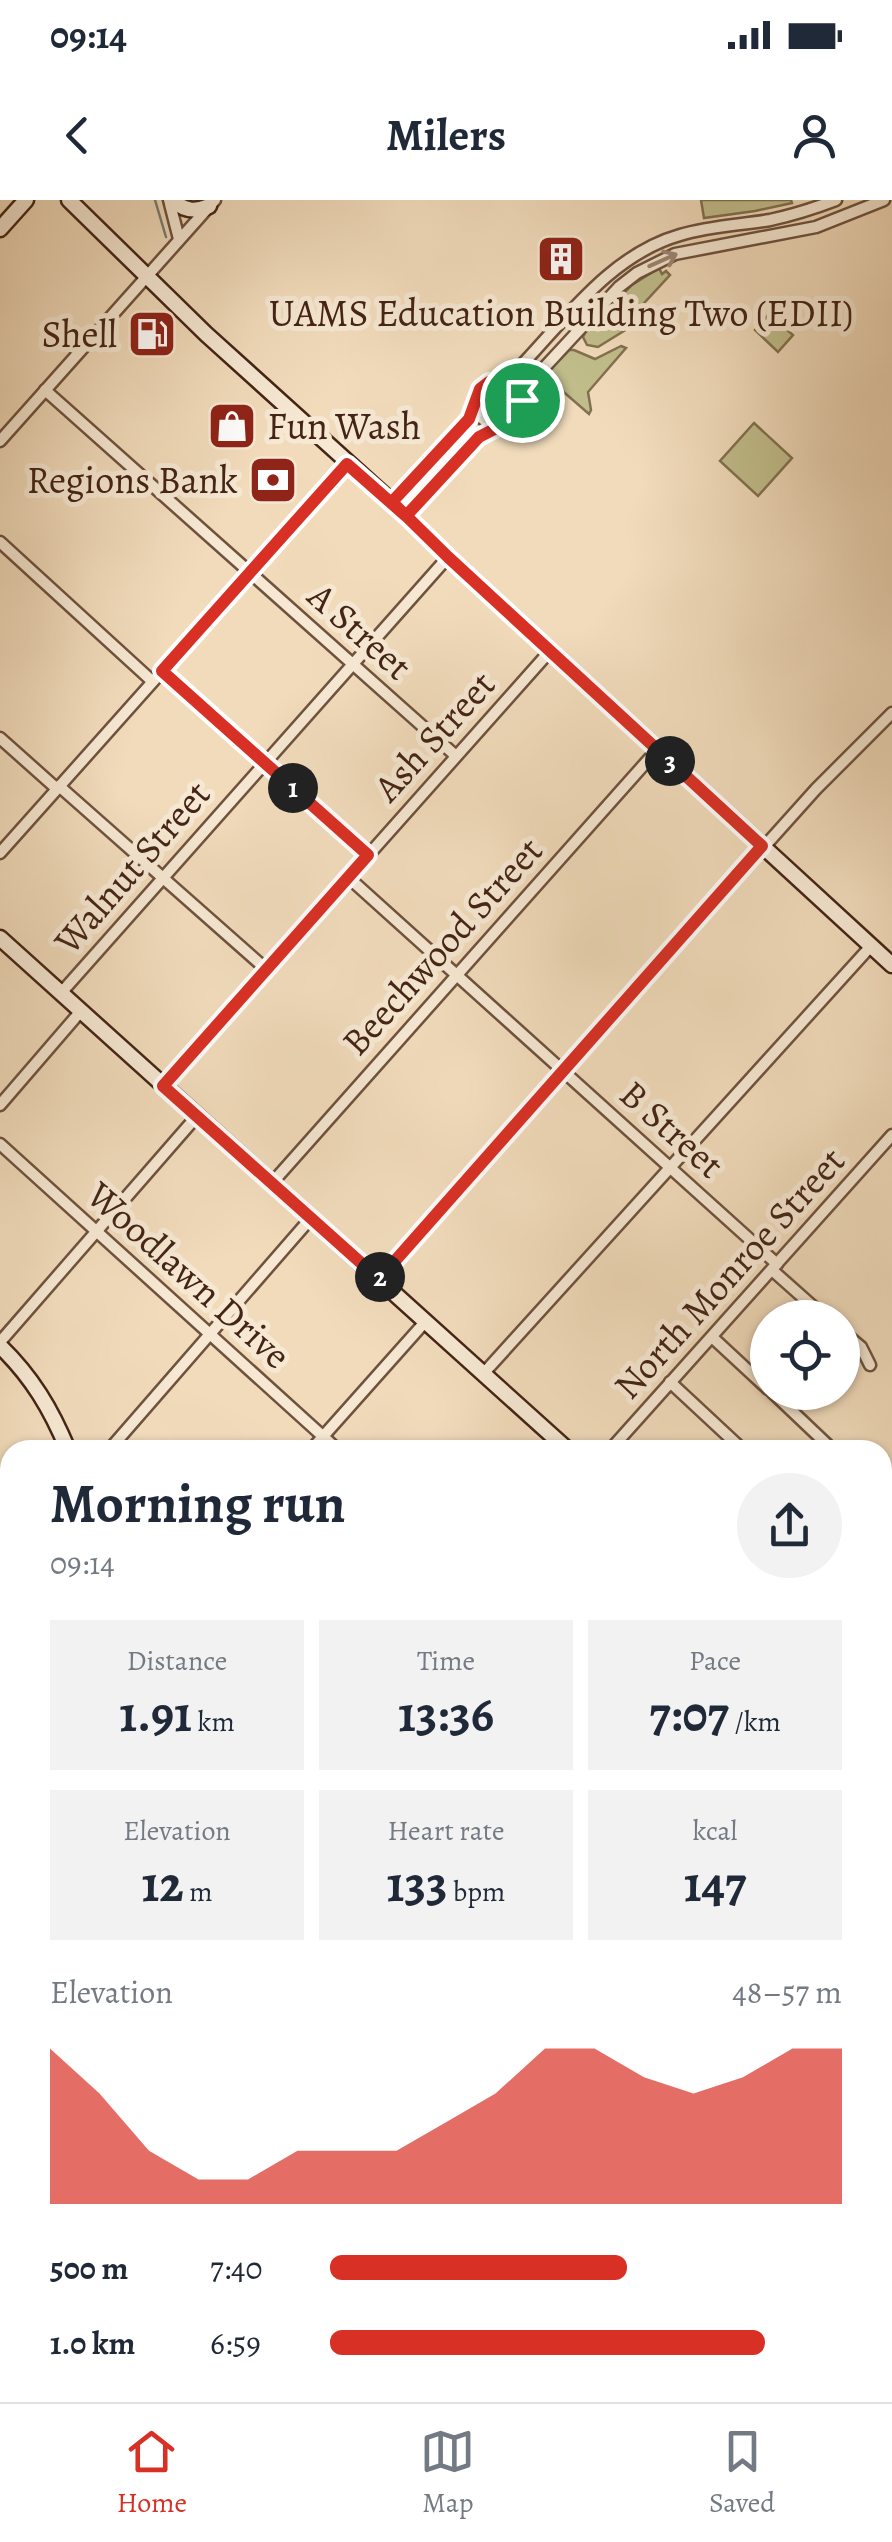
<!DOCTYPE html>
<meta charset="utf-8">
<style>
:root{--surface:#fff;--page:#f2f2f3;--text:#1f2937;--muted:#747a83;--line:#e0e1e3;--accent:#d93025}
body{margin:0;font-family:Alegreya,serif;background:var(--page);color:var(--text);height:100vh;display:flex;flex-direction:column;font-size:38px;white-space:nowrap}
*{box-sizing:border-box;margin:0}
p{font-size:32px;color:var(--muted)}
.icon{flex:none;width:55px;height:55px;fill:none;stroke:currentColor;stroke-width:2;stroke-linecap:round;stroke-linejoin:round}
.map{position:relative;flex:1;overflow:hidden}
.drawer{position:absolute;left:0px;top:1240px;width:892px;height:962px;display:flex;flex-direction:column;background:var(--surface);border-radius:30px 30px 0 0;box-shadow:0 2px 8px #0004}
.drawer>*{flex:none}
.buttons{position:absolute;left:750px;top:1100px;display:grid;gap:20px}
.buttons a{display:grid;place-items:center;width:110px;height:110px;border-radius:50%;background:var(--surface);box-shadow:0 2px 8px #0004;font-size:50px}
.pin{position:absolute;display:grid;place-items:center;width:85px;height:85px;color:#fff;margin:-42px;border:5px solid #fff;border-radius:50%;box-shadow:0 2px 10px #0007}
.km{position:absolute;width:50px;height:50px;margin:-25px;border-radius:50%;background:#222;color:#fff;font-size:28px;line-height:50px;text-align:center}
.round{display:grid;place-items:center;flex:none;width:105px;height:105px;border-radius:52px;background:var(--page)}
.head{display:flex;align-items:center;justify-content:space-between;height:170px;padding:0 50px}
h1{font-size:55px;font-weight:600;line-height:75px}
.figures{display:grid;grid-template-columns:repeat(3,1fr);gap:15px;height:170px;padding:10px 50px}
.figures div{display:grid;align-content:center;border-radius:0px;background:var(--page);text-align:center}
.figures b{font-size:50px;font-weight:600}
.figures small{font-size:28px;font-weight:400}
.figures p{font-size:28px}
.chart{height:280px;padding:20px 50px}
.chart p{display:flex;justify-content:space-between}
.chart svg{width:100%;height:180px;margin-top:10px;fill:var(--accent);opacity:.7}
ul{padding:0 50px;list-style:none;font-size:32px}
li{display:grid;grid-template-columns:160px 120px 1fr;align-items:center;height:75px}
li i{height:25px;border-radius:12px;background:var(--accent)}
.status{display:flex;justify-content:space-between;align-items:center;height:70px;padding:0 50px;background:var(--surface);direction:ltr}
.status svg{height:28px;fill:currentColor}
header{display:flex;justify-content:space-between;align-items:center;height:130px;padding:0 50px;background:var(--surface);font-size:45px;font-weight:600}
.tabs{display:flex;justify-content:space-around;align-items:center;height:140px;border-top:2px solid var(--line);background:var(--surface);font-size:28px;color:var(--muted)}
.tabs a{display:grid;justify-items:center;gap:5px}
.tabs .selected{color:var(--accent)}
.map>svg:first-child{display:block}
.green{fill:#c1be8c;stroke:#827150;stroke-width:2.5}
.lines{fill:none;stroke-linecap:round;stroke-linejoin:round}
.stream{stroke:#797d77;stroke-width:2.5}
.street-casing{stroke:#6f523e;stroke-width:15}
.secondary-casing{stroke:#442415;stroke-width:19}
.street{stroke:#f6e8d3;stroke-width:10}
.secondary{stroke:#f6e8d3;stroke-width:14}
.oneway{stroke:#9d8674}
.route-casing{stroke:#fff;stroke-width:20}
.route{stroke:#d93025;stroke-width:12}
.labels{text-anchor:middle;stroke-width:10;stroke-linejoin:round;paint-order:stroke}
.poi-label{font-size:38px;fill:#442415;stroke:#f6e8d3;text-anchor:end}
.street-label{font-size:38px;fill:#442415;stroke:#f6e8d3}
</style>
<div class="status"><b>09:14</b><svg viewBox="0 0 49 12"><path d="M0 12V9h3v3zM5 12V6h3v6zM10 12V3h3v9zM15 12V0h3v12zM26 1h20v11H26zM47 4h2v5h-2z"/></svg></div>
<header><svg class="icon" aria-label="back" viewBox="0 0 24 24"><path d="M15 5l-7 7 7 7"/></svg>Milers<svg class="icon" aria-label="person" viewBox="0 0 24 24"><circle cx="12" cy="8" r="4"/><path d="M4 21q1-7 8-7t8 7"/></svg></header>
<div class="map">
<svg width="892" height="2202" viewBox="0 0 892 2202">
<rect width="100%" height="100%" fill="#f1dbbb"/>
<filter id="stains"><feTurbulence type="fractalNoise" baseFrequency=".002" numOctaves="4"/><feColorMatrix values="0 0 0 0 .2 0 0 0 0 .09 0 0 0 0 .02 0 0 0 .5 -.17"/></filter>
<radialGradient id="worn" r=".72"><stop offset=".6" stop-color="#630" stop-opacity="0"/><stop offset="1" stop-color="#630" stop-opacity=".3"/></radialGradient>
<g class="green">
<polygon points="701,0 791,0 792,3 755,11 704,18"/>
<polygon points="659,68 662,74 666,71 670,75 634,114 640,121 598,147 587,145 583,137 585,133 632,85"/>
<polygon points="769,114 793,135 778,152 755,130"/>
<polygon points="621,146 626,148 588,192 591,210 589,214 544,175 569,150 574,150 595,159"/>
<polygon points="754,223 792,258 758,296 720,261"/>
</g>
<g class="lines">
<polyline class="stream" points="155,0 166,37"/>
<g class="street-casing">
<g id="street">
<polyline points="169,0 179,39"/>
<polyline points="45,190 456,556"/>
<path d="M476,202C477,217 485,224 499,226"/>
<polyline points="0,241 215,0"/>
<path d="M392,302L469,219L480,189L489,182L507,177L517,170C565,120 610,55 680,35C709,26 740,25 770,20C793,15 815,8 836,0"/>
<polyline points="406,316 479,237 515,218 530,183 619,87 637,73 675,54 816,27 884,0"/>
<polyline points="0,342 152,481"/>
<polyline points="161,471 368,655"/>
<polyline points="0,538 56,588"/>
<polyline points="59,586 266,769"/>
<polyline points="764,647 816,589 892,513"/>
<polyline points="0,653 347,264"/>
<polyline points="348,677 777,1064"/>
<polyline points="61,793 448,357"/>
<polyline points="163,886 550,451"/>
<polyline points="0,905 81,811"/>
<polyline points="0,944 338,1250"/>
<polyline points="272,983 657,550"/>
<polyline points="772,1070 826,1118"/>
<polyline points="379,1079 762,645"/>
<polyline points="842,1131 861,1147 870,1165"/>
<polyline points="712,1137 768,1189"/>
<polyline points="0,1142 197,916"/>
<polyline points="483,1174 871,746"/>
<polyline points="670,1182 743,1250"/>
<polyline points="772,1192 833,1250"/>
<polyline points="109,1250 311,1018"/>
<polyline points="311,1250 425,1122"/>
<polyline points="610,1250 892,935"/>
<polyline points="882,1296 892,1305"/>
<polyline points="882,1367 892,1357"/>
<polyline points="0,1370 10,1359"/>
<polyline points="0,1425 10,1452"/>
<polyline points="0,1599 10,1587"/>
<polyline points="882,1739 892,1747"/>
<polyline points="0,1803 10,1828"/>
<polyline points="882,1812 892,1806"/>
<polyline points="0,1836 10,1824"/>
<polyline points="882,1928 892,1917"/>
<polyline points="0,2014 10,2023"/>
<polyline points="0,2064 10,2053"/>
<polyline points="882,2087 892,2096"/>
<polyline points="882,2154 892,2144"/>
<polyline points="199,2192 206,2202"/>
<polyline points="528,2192 556,2202"/>
<polyline points="777,2192 787,2202"/>
<polyline points="81,2202 90,2192"/>
<polyline points="642,2202 651,2192"/>
<polyline points="840,2202 848,2192"/>
</g>
</g>
<g class="secondary-casing">
<g id="secondary">
<polyline points="69,0 206,134 392,302 448,357 892,765"/>
<path d="M173,0C184,11 195,12 209,6"/>
<polyline points="0,29 26,0"/>
<polyline points="0,738 568,1250"/>
<path d="M0,1146C32,1177 51,1209 68,1250"/>
<polyline points="882,1535 892,1524"/>
<polyline points="426,2202 429,2192"/>
</g>
</g>
<use href="#street" class="street"/>
<use href="#secondary" class="secondary"/>
</g>
<defs><path id="oneway-shaft" d="M-6 0H5M1.5-3L5.5 0L1.5 3" fill="none" stroke-width="1.6" stroke-linecap="round" stroke-linejoin="round" transform="scale(2.5)"/></defs>
<use class="oneway" href="#oneway-shaft" transform="translate(663 60) rotate(-24)"/>
<g class="lines">
<g class="route-casing">
<polyline id="route" points="522,200 516,218 479,237 406,316 347,264 162,471 368,655 163,886 379,1079 762,646 448,357 392,302 469,219 480,189 489,182 505,182 513,186 522,200"/>
</g>
<use href="#route" class="route"/>
</g>
<defs>
<g id="building-square" transform="scale(2.5)"><rect x="-9" y="-9" width="18" height="18" rx="4" fill="#8f2418" stroke="#f6e8d3"/><path d="M-4-6H4V6H1V3H-1V6H-4ZM-2.5-4.3h1.7v1.8h-1.7ZM.8-4.3h1.7v1.8H.8ZM-2.5-1h1.7V.8h-1.7ZM.8-1h1.7V.8H.8Z" fill="#fff"/></g>
<g id="fuel-square" transform="scale(2.5)"><rect x="-9" y="-9" width="18" height="18" rx="4" fill="#8f2418" stroke="#f6e8d3"/><path d="M-5.5-6h7V0h2V4h1.3V-2.5L3-4.5l.8-.8L6-3V5H2.5V1h-1V6h-7ZM-4.2-4.7v3.2H.2V-4.7Z" fill="#fff"/></g>
<g id="shop-square" transform="scale(2.5)"><rect x="-9" y="-9" width="18" height="18" rx="4" fill="#8f2418" stroke="#f6e8d3"/><path d="M-5-2.5h2.3a2.7 3.5 0 0 1 5.4 0H5L5.5 6h-11ZM-1.5-2.5h3a1.5 2.3 0 0 0-3 0Z" fill="#fff"/></g>
<g id="bank-square" transform="scale(2.5)"><rect x="-9" y="-9" width="18" height="18" rx="4" fill="#8f2418" stroke="#f6e8d3"/><path d="M-6-4H6V4H-6ZM0-2.3a2.3 2.3 0 1 0 0 4.6a2.3 2.3 0 1 0 0-4.6Z" fill="#fff"/></g>
</defs>
<g fill-rule="evenodd">
<use href="#building-square" x="561" y="59"/>
<use href="#fuel-square" x="152" y="134"/>
<use href="#shop-square" x="232" y="226"/>
<use href="#bank-square" x="273" y="280"/>
</g>
<g class="labels">
<g class="poi-label">
<text x="561" y="126" text-anchor="middle">UAMS Education Building Two (EDII)</text>
<text x="117" y="147">Shell</text>
<text x="267" y="239" text-anchor="start">Fun Wash</text>
<text x="238" y="293">Regions Bank</text>
</g>
<g class="street-label">
<text transform="translate(360 431) rotate(42)" y="13">A Street</text>
<text transform="translate(434 536) rotate(-48)" y="13">Ash Street</text>
<text transform="translate(132 667) rotate(-49)" y="13">Walnut Street</text>
<text transform="translate(442 746) rotate(-48)" y="13">Beechwood Street</text>
<text transform="translate(672 929) rotate(42)" y="13">B Street</text>
<text transform="translate(729 1073) rotate(-48)" y="13">North Monroe Street</text>
<text transform="translate(189 1075) rotate(42)" y="13">Woodlawn Drive</text>
</g>
</g>
<rect width="100%" height="100%" filter="url(#stains)"/>
<rect width="100%" height="100%" fill="url(#worn)"/>
</svg>
<div class="buttons">
<a><svg class="icon" aria-label="locate" viewBox="0 0 24 24"><circle cx="12" cy="12" r="6"/><path d="M12 2v4M12 18v4M2 12h4M18 12h4"/></svg></a>
</div>
<div class="pin" style="left:522px;top:200px;background:#1e9e55"><svg class="icon" aria-label="arrive" viewBox="0 0 24 24"><path d="M6 21V4h12l-3 4 3 4H6"/></svg></div>
<b class="km" style="left:293px;top:588px">1</b>
<b class="km" style="left:380px;top:1077px">2</b>
<b class="km" style="left:670px;top:561px">3</b>
<section class="drawer">
<div class="head"><div><h1>Morning run</h1><p>09:14</p></div><a class="round"><svg class="icon" aria-label="share" viewBox="0 0 24 24"><path d="M12 15V3M7 8l5-5 5 5M5 13v7h14v-7"/></svg></a></div>
<div class="figures">
<div><p>Distance</p><b>1.91<small> km</small></b></div>
<div><p>Time</p><b>13:36</b></div>
<div><p>Pace</p><b>7:07<small> /km</small></b></div>
</div>
<div class="figures">
<div><p>Elevation</p><b>12<small> m</small></b></div>
<div><p>Heart rate</p><b>133<small> bpm</small></b></div>
<div><p>kcal</p><b>147</b></div>
</div>
<div class="chart"><p><span>Elevation</span>48–57 m</p>
<svg viewBox="0 0 160 44" preserveAspectRatio="none"><path d="M0 44V6L10 17L20 31L30 38L40 38L50 31L60 31L70 31L80 24L90 17L100 6L110 6L120 13L130 17L140 13L150 6L160 6V44z"/></svg>
</div>
<ul>
<li><b>500 m</b>7:40<i style="width:58%"></i></li>
<li><b>1.0 km</b>6:59<i style="width:85%"></i></li>
</ul>
</section>
</div>
<nav class="tabs">
<a class="selected"><svg class="icon" aria-label="home" viewBox="0 0 24 24"><path d="M3 11l9-7 9 7M6 9v11h12V9"/></svg>Home</a>
<a><svg class="icon" aria-label="map" viewBox="0 0 24 24"><path d="M3 6l6-2 6 2 6-2v14l-6 2-6-2-6 2zM9 4v14M15 6v14"/></svg>Map</a>
<a><svg class="icon" aria-label="saved" viewBox="0 0 24 24"><path d="M7 4h10v16l-5-4-5 4z"/></svg>Saved</a>
</nav>
